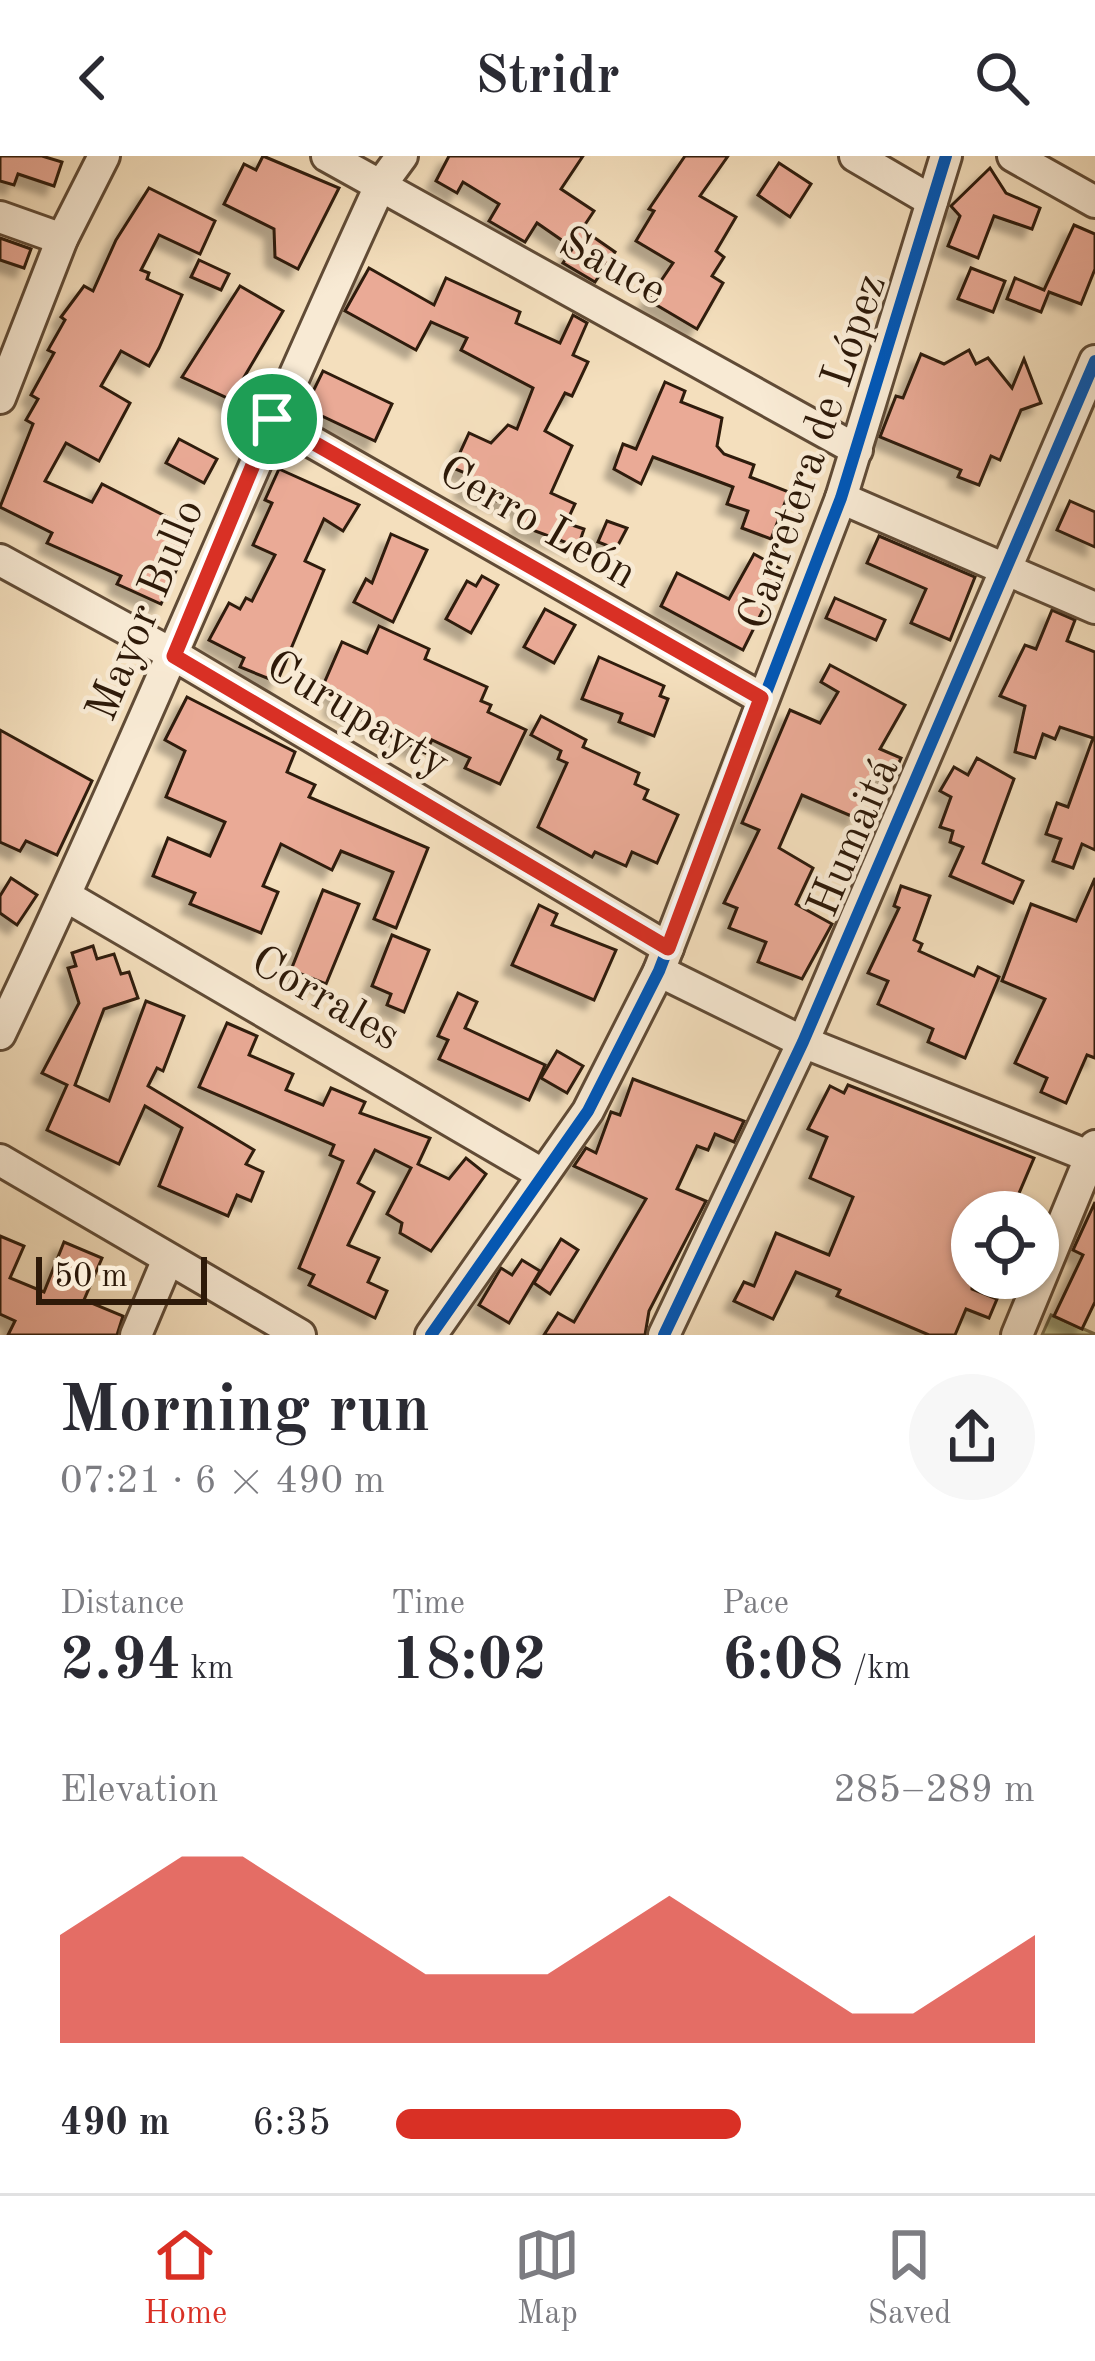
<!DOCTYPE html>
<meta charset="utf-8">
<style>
:root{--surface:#fff;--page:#f7f7f7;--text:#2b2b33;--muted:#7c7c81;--line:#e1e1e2;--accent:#d93025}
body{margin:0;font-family:"Old Standard TT",serif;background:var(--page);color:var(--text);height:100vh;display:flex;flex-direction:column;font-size:45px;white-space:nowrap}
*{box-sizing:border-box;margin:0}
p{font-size:39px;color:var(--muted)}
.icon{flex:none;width:66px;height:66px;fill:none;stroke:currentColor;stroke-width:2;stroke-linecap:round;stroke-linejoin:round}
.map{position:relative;height:1179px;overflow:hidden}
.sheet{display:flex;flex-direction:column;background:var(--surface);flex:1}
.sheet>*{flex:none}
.buttons{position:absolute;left:951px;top:1035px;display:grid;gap:24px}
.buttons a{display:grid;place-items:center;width:108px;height:108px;border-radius:50%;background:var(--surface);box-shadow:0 3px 9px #0004;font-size:60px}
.scale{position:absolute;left:36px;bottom:30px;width:171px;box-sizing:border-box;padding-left:12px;border:6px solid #2e1a09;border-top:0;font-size:33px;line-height:42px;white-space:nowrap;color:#2e1a09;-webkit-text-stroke:9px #f8ead4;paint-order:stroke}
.pin{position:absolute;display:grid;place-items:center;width:102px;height:102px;color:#fff;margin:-51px;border:6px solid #fff;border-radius:50%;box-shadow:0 3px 12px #0007}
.round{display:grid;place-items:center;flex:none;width:126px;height:126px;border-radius:63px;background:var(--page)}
.headline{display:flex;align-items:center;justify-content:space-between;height:204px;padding:0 60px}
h1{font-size:66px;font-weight:700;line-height:90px}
.figures{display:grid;grid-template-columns:repeat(3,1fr);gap:18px;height:204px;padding:12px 60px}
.figures div{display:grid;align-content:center}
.figures b{font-size:60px;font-weight:700}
.figures small{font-size:33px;font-weight:400}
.figures p{font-size:33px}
.chart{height:336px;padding:24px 60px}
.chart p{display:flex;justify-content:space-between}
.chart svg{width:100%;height:216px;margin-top:12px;fill:var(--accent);opacity:.7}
ul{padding:0 60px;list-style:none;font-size:39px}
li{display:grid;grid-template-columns:192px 144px 1fr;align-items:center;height:90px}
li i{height:30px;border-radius:15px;background:var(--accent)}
header{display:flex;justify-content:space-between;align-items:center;height:156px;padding:0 60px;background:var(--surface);font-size:54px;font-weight:700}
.menu{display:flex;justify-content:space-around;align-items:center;height:168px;border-top:3px solid var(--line);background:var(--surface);font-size:33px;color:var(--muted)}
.menu a{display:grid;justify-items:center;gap:6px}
.menu .selected{color:var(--accent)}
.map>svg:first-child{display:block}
.green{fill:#c1c08d;stroke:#786d4b;stroke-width:3}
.building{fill:#eaaa96;stroke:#2e1a09;stroke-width:3;filter:url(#shadow)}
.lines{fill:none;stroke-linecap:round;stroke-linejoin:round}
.minor-casing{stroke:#604b36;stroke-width:36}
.minor{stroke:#f8ead4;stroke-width:30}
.cycleway-casing{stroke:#f8ead4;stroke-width:20}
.cycleway{stroke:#0057b8;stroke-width:12}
.route-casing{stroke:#fff;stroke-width:24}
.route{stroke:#d93025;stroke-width:15}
.labels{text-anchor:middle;stroke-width:9;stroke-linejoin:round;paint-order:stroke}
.street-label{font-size:45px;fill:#2e1a09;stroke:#f8ead4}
</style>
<header><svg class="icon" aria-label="back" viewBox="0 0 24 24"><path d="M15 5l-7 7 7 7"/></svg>Stridr<svg class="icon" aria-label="search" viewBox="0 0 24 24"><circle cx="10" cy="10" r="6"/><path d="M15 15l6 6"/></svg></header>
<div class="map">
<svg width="1095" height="1179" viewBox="0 0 1095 1179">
<defs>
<filter id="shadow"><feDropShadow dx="-9" dy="9" stdDeviation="3" flood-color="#0004"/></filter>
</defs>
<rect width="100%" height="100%" fill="#f4dfbd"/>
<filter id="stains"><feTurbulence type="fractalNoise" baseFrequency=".00167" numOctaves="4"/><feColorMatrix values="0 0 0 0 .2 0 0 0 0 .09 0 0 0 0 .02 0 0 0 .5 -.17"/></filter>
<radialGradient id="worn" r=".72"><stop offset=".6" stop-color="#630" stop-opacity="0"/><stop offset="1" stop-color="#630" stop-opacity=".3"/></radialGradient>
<polygon class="green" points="1051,1159 1095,1178 1095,1179 1042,1179"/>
<g class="building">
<polygon points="0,0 42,0 62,6 54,30 18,18 14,29 0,25"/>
<polygon points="263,0 339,32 298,113 275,101 274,73 224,48 244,8 256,14"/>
<polygon points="449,0 583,0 561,33 594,55 582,73 615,96 595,126 563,107 573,92 537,67 525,86 489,65 499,48 463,26 457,37 436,25"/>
<polygon points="685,0 728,0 700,40 736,61 716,95 724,101 712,120 723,127 697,173 648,144 673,107 636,85 654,55 649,53"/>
<polygon points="779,7 811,28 790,61 758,39"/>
<polygon points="990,12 1006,37 1040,52 1032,73 994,60 978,102 948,90 960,60 951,50"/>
<polygon points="149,32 215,65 200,98 159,79 141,114 149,117 147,123 182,139 159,192 149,210 121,195 101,230 130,247 99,305 66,287 45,325 92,346 102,328 177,366 180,360 197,368 161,448 117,428 121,420 47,387 52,377 0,351 33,268 26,264 38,243 31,239 54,197 48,194 65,164 61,161 84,130 93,135 116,84"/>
<polygon points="1074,69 1095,78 1095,113 1081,148 1049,136 1041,156 1007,143 1015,122 1044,134"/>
<polygon points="0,82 31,93 24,112 0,104"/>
<polygon points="199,104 229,118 221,134 191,121"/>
<polygon points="369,112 434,149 446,122 520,156 516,167 560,187 573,159 587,167 573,199 588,206 572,240 565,237 545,275 572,290 551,337 575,348 566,367 584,373 578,391 519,369 525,355 463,333 470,319 453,312 469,277 491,287 508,269 517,273 533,232 461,194 467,182 431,166 416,194 345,155"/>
<polygon points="971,112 1005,125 993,156 958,143"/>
<polygon points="240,130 283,155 243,223 260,232 249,252 182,221"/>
<polygon points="969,194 976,208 988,202 1012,232 1024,203 1041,247 1021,254 1000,304 991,300 979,329 958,321 961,314 880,281 896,240 903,242 921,198 944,208"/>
<polygon points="323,215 392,248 375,285 305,252"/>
<polygon points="665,226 685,235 681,246 722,262 717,290 724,298 754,309 750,321 789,336 771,383 742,372 748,355 727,348 733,331 653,301 641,328 614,313 623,288 636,293"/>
<polygon points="179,283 217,303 204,327 166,307"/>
<polygon points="279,313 359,349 343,375 324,363 305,405 324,414 277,526 240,511 244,502 209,484 229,447 240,453 246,442 252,445 275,399 253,389 272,347 265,344"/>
<polygon points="1070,345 1095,356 1095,391 1057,374"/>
<polygon points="607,365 627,372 616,393 598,386"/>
<polygon points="391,378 427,394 393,466 354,446 366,423 372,427"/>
<polygon points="879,380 975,421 950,484 911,467 926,433 867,407"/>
<polygon points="754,398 783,414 743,494 661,450 677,417 729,443"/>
<polygon points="482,420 498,429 471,477 446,463 467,425 476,430"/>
<polygon points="835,442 885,464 876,484 826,462"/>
<polygon points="545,453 575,469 554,507 524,491"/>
<polygon points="1052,454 1075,464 1067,485 1095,496 1095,694 1082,688 1073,712 1053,705 1061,683 1046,678 1057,647 1068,651 1093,582 1060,571 1055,583 1043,578 1035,602 1015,596 1025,550 1000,540 1025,489 1036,493"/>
<polygon points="379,470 429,493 425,503 487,531 481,545 491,549 488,556 526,574 500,628 465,612 470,602 432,584 425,597 332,550 337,539 322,532 342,486 367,497"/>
<polygon points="599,501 664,530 660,540 668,543 654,580 619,566 622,558 582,543"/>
<polygon points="830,509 905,549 880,593 901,602 891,624 876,617 856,662 802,639 779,692 813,712 796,748 832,768 802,823 758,806 766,786 729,772 737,752 724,747 759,674 742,667 790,554 820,567 838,536 821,526"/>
<polygon points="187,541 295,596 287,616 315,629 309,641 428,692 396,772 374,763 393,716 341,695 332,714 281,688 263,730 278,736 261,777 190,748 195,737 153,720 168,682 210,700 225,666 166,641 185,595 165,584"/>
<polygon points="541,560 586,584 583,591 639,617 635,628 648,634 644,643 678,659 657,707 632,696 626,710 595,696 592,701 538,671 567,607 558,603 561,595 531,579"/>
<polygon points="0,574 92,625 57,699 26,685 20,695 0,686"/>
<polygon points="977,602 1014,623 983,707 1023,725 1013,747 950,720 963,691 950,686 953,675 940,671 951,641 940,635 954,611 968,619"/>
<polygon points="11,722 37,739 17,769 0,757 0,740"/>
<polygon points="1095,722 1095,902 1087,899 1066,947 1041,936 1047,922 1015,907 1045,843 1002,825 1031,748 1076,765"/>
<polygon points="901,730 930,740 914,784 922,788 919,795 974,820 978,811 999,821 965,902 928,886 933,873 878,848 888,825 868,817 899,752 894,750"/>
<polygon points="323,734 359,748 326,828 291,814"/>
<polygon points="539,749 557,758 552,769 616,794 594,844 512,809"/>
<polygon points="392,779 429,794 404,856 387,849 391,838 372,830"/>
<polygon points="93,790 97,803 114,798 121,818 129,816 138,842 104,853 75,929 109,945 146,845 184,860 163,915 157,912 148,930 254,994 246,1008 263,1016 251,1045 237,1039 228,1060 159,1030 182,972 145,950 119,1008 47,974 67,929 42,917 79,847 68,812 76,810 72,797"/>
<polygon points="458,837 477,846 465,872 545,909 529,944 439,903 448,884 438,880"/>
<polygon points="227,867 257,880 249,899 293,918 286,934 323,949 331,932 365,946 360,957 430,982 418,1008 449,1023 466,1002 486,1018 431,1095 400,1077 402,1067 387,1058 411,1012 375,994 358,1027 374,1036 348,1089 379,1102 368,1126 387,1135 375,1162 309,1129 314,1119 299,1112 343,1005 330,999 334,989 199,931"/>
<polygon points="557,895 583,910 567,937 541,922"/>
<polygon points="633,923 744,965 734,986 715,978 708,994 697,990 677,1033 706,1045 649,1155 645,1179 544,1179 558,1157 574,1166 646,1043 574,1010 586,992 596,997 611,956 620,959"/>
<polygon points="848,929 1034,1002 1011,1056 972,1056 972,1133 997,1143 989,1162 966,1153 955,1179 929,1179 837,1140 840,1134 796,1116 773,1163 734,1145 744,1126 754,1130 776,1077 829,1099 853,1041 810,1022 827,981 808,973 830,930 844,937"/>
<polygon points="1095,1046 1095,1146 1082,1173 1054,1160 1083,1099 1073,1094"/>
<polygon points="0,1080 24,1090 10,1122 44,1136 64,1086 102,1102 84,1144 123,1160 117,1179 8,1179 15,1165 0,1158"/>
<polygon points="561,1083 578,1094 550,1138 534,1127"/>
<polygon points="522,1104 540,1115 509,1167 479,1149 501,1112 512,1119"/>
</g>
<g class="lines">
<g class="minor-casing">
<g id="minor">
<polyline points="327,0 857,294"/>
<polyline points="855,0 932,45"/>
<polyline points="1013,0 1095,46"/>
<polyline points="0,61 62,83"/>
<polyline points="0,242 62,83 104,0"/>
<polyline points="272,263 761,542"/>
<polyline points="841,342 1095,452"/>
<polyline points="0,404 174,499 668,792"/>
<polyline points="66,740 542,1018"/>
<polyline points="659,815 803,886 1091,1001"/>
<path d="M0,878C134,598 250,311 380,30L402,0"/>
<polyline points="0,1004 300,1179"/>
<polyline points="136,1179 168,1103"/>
<polyline points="431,1179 588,955 659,815 841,342 946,0"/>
<polyline points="664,1179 803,886 1095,205"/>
<polyline points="1017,1179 1095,990"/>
</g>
</g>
<use href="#minor" class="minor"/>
<g class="cycleway-casing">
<g id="cycleway">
<polyline points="431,1179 588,955 659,815 841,342 946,0"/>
<polyline points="664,1179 803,886 1095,205"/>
</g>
</g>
<use href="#cycleway" class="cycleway"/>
</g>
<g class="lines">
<g class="route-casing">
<polygon id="route" points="272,263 761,542 668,792 174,500"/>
</g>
<use href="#route" class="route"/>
</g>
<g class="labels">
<g class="street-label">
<text transform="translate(614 108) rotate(29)" y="16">Sauce</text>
<text transform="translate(810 295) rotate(-71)" y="16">Carretera de López</text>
<text transform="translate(539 364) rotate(30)" y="16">Cerro León</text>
<text transform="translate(143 453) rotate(-67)" y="16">Mayor Bullo</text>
<text transform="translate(359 556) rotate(31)" y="16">Curupayty</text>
<text transform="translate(851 680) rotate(-67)" y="16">Humaitá</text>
<text transform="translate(327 840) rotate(30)" y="16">Corrales</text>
</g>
</g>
<rect width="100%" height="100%" filter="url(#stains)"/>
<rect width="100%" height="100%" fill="url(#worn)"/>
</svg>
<div class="buttons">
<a><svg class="icon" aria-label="locate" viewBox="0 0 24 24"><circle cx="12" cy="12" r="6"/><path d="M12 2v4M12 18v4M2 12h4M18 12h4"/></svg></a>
</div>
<div class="scale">50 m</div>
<div class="pin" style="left:272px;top:263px;background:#1e9e55"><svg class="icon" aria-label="arrive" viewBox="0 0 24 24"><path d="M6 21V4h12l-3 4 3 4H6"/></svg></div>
</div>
<section class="sheet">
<div class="headline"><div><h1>Morning run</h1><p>07:21 · 6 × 490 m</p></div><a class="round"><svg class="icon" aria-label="share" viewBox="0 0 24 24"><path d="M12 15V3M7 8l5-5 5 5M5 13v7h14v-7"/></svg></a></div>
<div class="figures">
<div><p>Distance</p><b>2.94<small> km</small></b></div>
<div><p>Time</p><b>18:02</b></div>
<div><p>Pace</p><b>6:08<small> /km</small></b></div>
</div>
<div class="chart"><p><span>Elevation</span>285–289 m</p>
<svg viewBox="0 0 160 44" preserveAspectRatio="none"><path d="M0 44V22L10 14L20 6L30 6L40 14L50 22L60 30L70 30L80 30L90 22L100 14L110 22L120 30L130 38L140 38L150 30L160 22V44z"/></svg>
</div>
<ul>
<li><b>490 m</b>6:35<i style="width:54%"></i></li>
</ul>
</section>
<nav class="menu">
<a class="selected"><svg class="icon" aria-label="home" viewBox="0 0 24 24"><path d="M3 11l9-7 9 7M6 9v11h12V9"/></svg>Home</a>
<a><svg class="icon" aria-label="map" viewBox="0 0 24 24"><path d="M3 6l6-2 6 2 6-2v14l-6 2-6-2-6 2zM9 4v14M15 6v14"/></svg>Map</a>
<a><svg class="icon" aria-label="saved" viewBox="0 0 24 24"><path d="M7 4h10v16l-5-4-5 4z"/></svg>Saved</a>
</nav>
